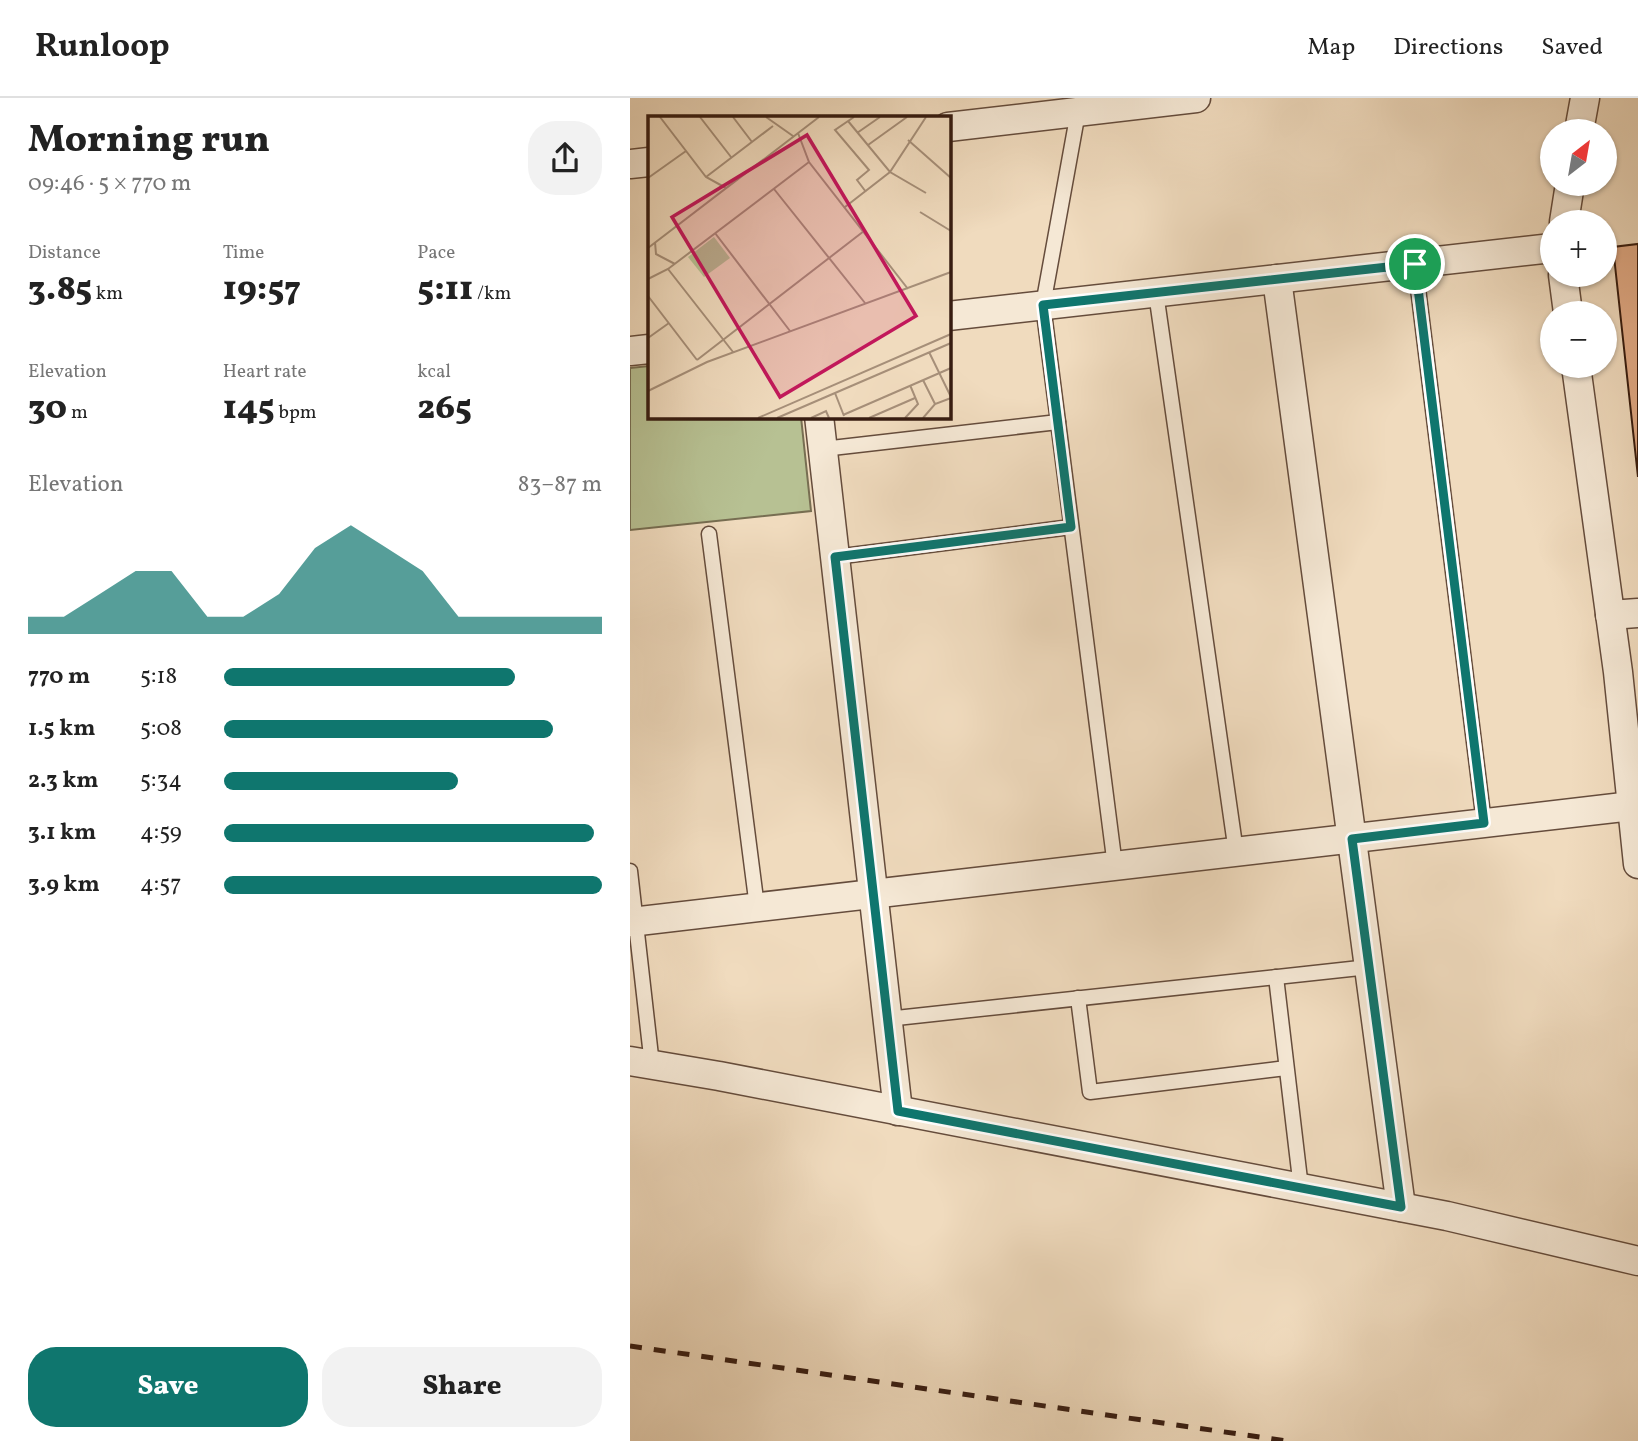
<!DOCTYPE html>
<meta charset="utf-8">
<style>
:root{--surface:#fff;--page:#f2f2f2;--text:#222;--muted:#767676;--line:#e0e0e0;--accent:#0f766e}
body{margin:0;font-family:Vollkorn,serif;background:var(--page);color:var(--text);height:100vh;display:flex;flex-direction:column;font-size:26px;white-space:nowrap}
*{box-sizing:border-box;margin:0}
p{font-size:23px;color:var(--muted)}
.icon{flex:none;width:38px;height:38px;fill:none;stroke:currentColor;stroke-width:2;stroke-linecap:round;stroke-linejoin:round}
.map{position:relative;flex:1;overflow:hidden}
.sheet{display:flex;flex-direction:column;background:var(--surface);width:630px}
.sheet>*{flex:none}
.needle{width:46px;rotate:31deg}
.fabs{position:absolute;left:910px;top:21px;display:grid;gap:14px}
.fabs a{display:grid;place-items:center;width:77px;height:77px;border-radius:50%;background:var(--surface);box-shadow:0 2px 5px #0004;font-size:35px}
.pin{position:absolute;display:grid;place-items:center;width:60px;height:60px;color:#fff;margin:-30px;border:4px solid #fff;border-radius:50%;box-shadow:0 2px 7px #0007}
.round{display:grid;place-items:center;flex:none;width:74px;height:74px;border-radius:28px;background:var(--page)}
.head{display:flex;align-items:center;justify-content:space-between;height:119px;padding:0 28px}
h1{font-size:38px;font-weight:800;line-height:52px}
.figures{display:grid;grid-template-columns:repeat(3,1fr);gap:10px;height:119px;padding:7px 28px}
.figures div{display:grid;align-content:center}
.figures b{font-size:35px;font-weight:800}
.figures small{font-size:19px;font-weight:400}
.figures p{font-size:19px}
.chart{height:196px;padding:14px 28px}
.chart p{display:flex;justify-content:space-between}
.chart svg{width:100%;height:126px;margin-top:7px;fill:var(--accent);opacity:.7}
.button{display:flex;gap:14px;margin-top:auto;padding:14px 28px}
.button a{flex:1;height:80px;border-radius:28px;background:var(--accent);color:#fff;font-size:28px;font-weight:800;line-height:80px;text-align:center}
.button a+a{background:var(--page);color:var(--text)}
ul{padding:0 28px;list-style:none;font-size:23px}
li{display:grid;grid-template-columns:112px 84px 1fr;align-items:center;height:52px}
li i{height:18px;border-radius:9px;background:var(--accent)}
header{display:flex;align-items:center;gap:42px;box-sizing:border-box;height:98px;padding:0 35px;background:var(--surface);border-bottom:2px solid var(--line)}
header strong{font-size:33px}
nav{display:flex;gap:38px;margin-inline-start:auto;font-size:24px}
main{display:flex;flex:1;min-height:0}
.map>svg:first-child{display:block}
.green{fill:#b7c193;stroke:#776e52;stroke-width:2}
.building{fill:#e1aa85;stroke:#371c11;stroke-width:2;filter:url(#shadow)}
.lines{fill:none;stroke-linecap:round;stroke-linejoin:round}
.service-casing{stroke:#654c3c;stroke-width:17}
.minor-casing{stroke:#654c3c;stroke-width:31}
.service{stroke:#f5e8d5;stroke-width:14}
.minor{stroke:#f5e8d5;stroke-width:28}
.rail{stroke:#371c11;stroke-width:5;stroke-dasharray:12 12;stroke-linecap:butt}
.route-casing{stroke:#fff;stroke-width:14}
.route{stroke:#0f766e;stroke-width:9}
.inset-road{fill:none;stroke:#a68f79;stroke-width:2}
.view{fill:#c2185b;fill-opacity:0.15;stroke:#c2185b;stroke-width:3.5}
.inset-edge{fill:none;stroke:#371c11;stroke-width:3.5}
</style>
<header>
<strong>Runloop</strong>
<nav><a>Map</a><a>Directions</a><a>Saved</a></nav>
</header>
<main>
<section class="sheet">
<div class="head"><div><h1>Morning run</h1><p>09:46 · 5 × 770 m</p></div><a class="round"><svg class="icon" aria-label="share" viewBox="0 0 24 24"><path d="M12 15V3M7 8l5-5 5 5M5 13v7h14v-7"/></svg></a></div>
<div class="figures">
<div><p>Distance</p><b>3.85<small> km</small></b></div>
<div><p>Time</p><b>19:57</b></div>
<div><p>Pace</p><b>5:11<small> /km</small></b></div>
</div>
<div class="figures">
<div><p>Elevation</p><b>30<small> m</small></b></div>
<div><p>Heart rate</p><b>145<small> bpm</small></b></div>
<div><p>kcal</p><b>265</b></div>
</div>
<div class="chart"><p><span>Elevation</span>83–87 m</p>
<svg viewBox="0 0 160 44" preserveAspectRatio="none"><path d="M0 44V38L10 38L20 30L30 22L40 22L50 38L60 38L70 30L80 14L90 6L100 14L110 22L120 38L130 38L140 38L150 38L160 38V44z"/></svg>
</div>
<ul>
<li><b>770 m</b>5:18<i style="width:77%"></i></li>
<li><b>1.5 km</b>5:08<i style="width:87%"></i></li>
<li><b>2.3 km</b>5:34<i style="width:62%"></i></li>
<li><b>3.1 km</b>4:59<i style="width:98%"></i></li>
<li><b>3.9 km</b>4:57<i style="width:100%"></i></li>
</ul>
<div class="button"><a>Save</a><a>Share</a></div>
</section>
<div class="map">
<svg width="1008" height="1343" viewBox="0 0 1008 1343">
<defs>
<filter id="shadow"><feDropShadow dx="6" dy="6" stdDeviation="2" flood-color="#0004"/></filter>
</defs>
<rect width="100%" height="100%" fill="#f0dbbe"/>
<filter id="stains"><feTurbulence type="fractalNoise" baseFrequency=".00286" numOctaves="4"/><feColorMatrix values="0 0 0 0 .2 0 0 0 0 .09 0 0 0 0 .02 0 0 0 .5 -.17"/></filter>
<radialGradient id="worn" r=".72"><stop offset=".6" stop-color="#630" stop-opacity="0"/><stop offset="1" stop-color="#630" stop-opacity=".3"/></radialGradient>
<polygon class="green" points="19,268 19,318 171,319 181,413 0,432 0,270"/>
<polygon class="building" points="1008,146 1008,379 983,149"/>
<g class="lines">
<g class="service-casing">
<g id="service">
<polyline points="448,14 413,207 485,768"/>
<polyline points="785,166 854,725"/>
<polyline points="526,195 606,754"/>
<polyline points="193,351 428,324"/>
<polyline points="79,436 127,809"/>
<polyline points="205,459 441,429"/>
<polyline points="0,773 22,967"/>
<polyline points="646,879 671,1090"/>
<polyline points="448,900 460,994 656,970"/>
<polyline points="257,921 739,869"/>
</g>
</g>
<g class="minor-casing">
<g id="minor">
<polyline points="318,29 566,0"/>
<polyline points="949,33 955,0"/>
<polyline points="0,66 19,64"/>
<polyline points="934,124 940,86"/>
<polyline points="933,177 938,215"/>
<polyline points="647,181 771,1109"/>
<polyline points="318,218 922,150"/>
<polyline points="0,253 19,251"/>
<polyline points="946,268 988,574 1008,766"/>
<polyline points="189,318 268,1013"/>
<polyline points="980,517 1008,515"/>
<polyline points="0,824 1002,708"/>
<polyline points="0,963 89,978 817,1118 1008,1163"/>
</g>
</g>
<use href="#service" class="service"/>
<use href="#minor" class="minor"/>
<polyline class="rail" points="0,1248 657,1343"/>
</g>
<g class="lines">
<g class="route-casing">
<polygon id="route" points="785,166 854,725 722,741 771,1109 268,1013 205,459 441,429 413,207"/>
</g>
<use href="#route" class="route"/>
</g>
<g transform="translate(18 18)">
<rect width="303" height="303" fill="#f0dbbe"/>
<path d="M66,121L82,142L56,161L40,141Z" fill="#b7c193"/>
<path class="inset-road" d="M12,1L58,61L78,72M52,1L83,41M85,1L104,26M118,1L145,20M206,1L187,14L221,54L209,64L218,76M200,5L242,56L278,77M150,17L161,46L260,173M209,17L232,1M260,24L303,62M220,29L259,1M58,61L125,10M0,62L38,35M126,73L217,187M197,91L242,56L278,1M272,96L303,115M67,117L142,215M7,126L8,138L27,148M0,132L171,1M20,153L85,236M0,163L20,153L161,46M0,180L49,244M0,222L21,207M281,236L303,281M49,244L216,115M275,264L287,288M0,275L59,246L303,156M187,277L196,300M195,299L303,252M110,302L303,218M129,302L303,227M163,302L178,295L181,302M221,302L267,282M257,302L270,288L262,269M275,302L287,288L303,282"/>
<path class="view" d="M159,19L268,200L132,281L24,101Z"/>
<rect width="303" height="303" class="inset-edge"/>
</g>
<rect width="100%" height="100%" filter="url(#stains)"/>
<rect width="100%" height="100%" fill="url(#worn)"/>
</svg>
<div class="fabs">
<a><svg class="needle" viewBox="-14 -14 28 28"><path d="M0-13l5 13h-10z" fill="#e53935"/><path d="M0 13l5-13h-10z" fill="#767676"/></svg></a>
<a>+</a>
<a>−</a>
</div>
<div class="pin" style="left:785px;top:166px;background:#1e9e55"><svg class="icon" aria-label="arrive" viewBox="0 0 24 24"><path d="M6 21V4h12l-3 4 3 4H6"/></svg></div>
</div>
</main>
